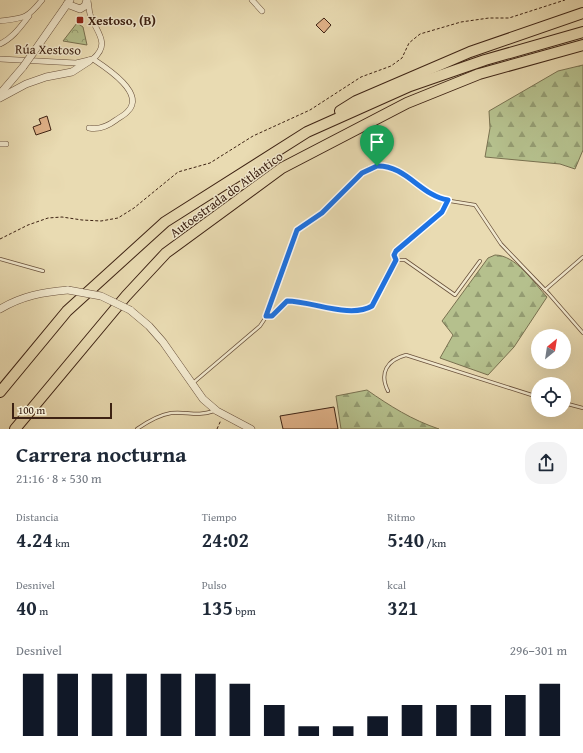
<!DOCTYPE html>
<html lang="es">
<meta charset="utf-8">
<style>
:root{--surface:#fff;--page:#f2f2f3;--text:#1f2937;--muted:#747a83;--accent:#111827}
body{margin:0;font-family:"Gentium Book Plus",serif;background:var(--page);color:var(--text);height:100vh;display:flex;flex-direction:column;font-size:15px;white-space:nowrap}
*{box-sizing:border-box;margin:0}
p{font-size:13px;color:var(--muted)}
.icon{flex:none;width:22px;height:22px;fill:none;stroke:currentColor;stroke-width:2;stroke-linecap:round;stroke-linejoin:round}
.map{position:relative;height:429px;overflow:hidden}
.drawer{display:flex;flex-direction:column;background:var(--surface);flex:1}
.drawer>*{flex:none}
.needle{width:26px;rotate:30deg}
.fabs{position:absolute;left:531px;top:329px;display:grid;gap:8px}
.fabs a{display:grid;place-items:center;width:40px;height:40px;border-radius:50%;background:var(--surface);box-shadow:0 4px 16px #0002;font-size:20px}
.scale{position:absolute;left:12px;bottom:10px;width:100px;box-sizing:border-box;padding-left:4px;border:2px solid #3d2213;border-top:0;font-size:11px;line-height:14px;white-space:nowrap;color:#3d2213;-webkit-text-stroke:3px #f1e8cd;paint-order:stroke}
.pin{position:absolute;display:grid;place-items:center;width:34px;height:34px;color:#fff;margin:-41px -17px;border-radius:50% 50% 50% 0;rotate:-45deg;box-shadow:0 0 4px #0007}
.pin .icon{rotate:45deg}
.round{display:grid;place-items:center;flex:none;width:42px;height:42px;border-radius:16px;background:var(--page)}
.head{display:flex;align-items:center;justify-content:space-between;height:68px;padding:0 16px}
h1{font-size:22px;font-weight:700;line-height:30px}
.metrics{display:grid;grid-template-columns:repeat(3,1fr);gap:6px;height:68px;padding:4px 16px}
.metrics div{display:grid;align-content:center}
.metrics b{font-size:20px;font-weight:700}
.metrics small{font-size:11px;font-weight:400}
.metrics p{font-size:11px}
.chart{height:112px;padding:8px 16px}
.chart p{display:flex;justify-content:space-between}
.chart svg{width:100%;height:72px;margin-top:4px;stroke:var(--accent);stroke-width:6}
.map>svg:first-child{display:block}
.forest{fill:url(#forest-firs);stroke:#797150}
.park{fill:url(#park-crowns);stroke:#797150}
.building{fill:#dfb188;stroke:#3d2213}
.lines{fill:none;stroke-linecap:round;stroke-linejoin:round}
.service-casing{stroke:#68503b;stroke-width:4}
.minor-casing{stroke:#68503b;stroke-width:6}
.tertiary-casing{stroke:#68503b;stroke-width:8}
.motorway-casing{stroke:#3d2213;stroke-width:12}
.path{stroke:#3d2213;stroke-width:1;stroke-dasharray:3 2;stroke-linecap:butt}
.service{stroke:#f1e8cd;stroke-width:2.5}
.minor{stroke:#f1e8cd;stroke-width:5}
.tertiary{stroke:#f1e8cd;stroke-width:7}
.motorway{stroke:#e9dbb2;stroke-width:10}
.tertiary-bridge-casing{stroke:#68503b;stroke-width:8;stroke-linecap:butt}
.tertiary-bridge{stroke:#f1e8cd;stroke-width:7}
.route-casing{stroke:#fff;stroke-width:8}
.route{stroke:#1a73e8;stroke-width:5}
.poi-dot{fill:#8f2418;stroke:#f1e8cd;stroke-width:1.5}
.labels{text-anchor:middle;stroke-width:3;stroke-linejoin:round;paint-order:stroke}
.poi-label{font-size:13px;font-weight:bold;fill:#3d2213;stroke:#f1e8cd;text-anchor:start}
.street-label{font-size:13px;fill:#3d2213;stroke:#f1e8cd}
</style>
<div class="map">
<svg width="583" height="429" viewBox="0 0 583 429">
<defs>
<pattern id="forest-firs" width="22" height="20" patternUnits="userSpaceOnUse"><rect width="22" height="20" fill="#b5c08d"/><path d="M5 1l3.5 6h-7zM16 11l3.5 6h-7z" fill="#949c72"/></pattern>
<pattern id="park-crowns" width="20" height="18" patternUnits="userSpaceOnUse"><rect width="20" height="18" fill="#b5c08d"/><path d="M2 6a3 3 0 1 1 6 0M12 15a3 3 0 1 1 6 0" fill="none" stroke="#949c72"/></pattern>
</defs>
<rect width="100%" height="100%" fill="#e9dbb2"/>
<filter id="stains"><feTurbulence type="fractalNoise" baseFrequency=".005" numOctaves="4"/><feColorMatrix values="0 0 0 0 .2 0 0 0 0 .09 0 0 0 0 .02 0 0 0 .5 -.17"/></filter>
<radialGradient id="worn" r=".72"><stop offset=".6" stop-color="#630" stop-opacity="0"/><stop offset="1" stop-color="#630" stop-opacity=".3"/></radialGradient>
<g class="forest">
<polygon points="583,65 583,150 575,169 560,164 485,157 490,128 489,111 558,71"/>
<path d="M495,255C516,255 534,283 547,297L514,347L488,375L440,358L453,335L442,321L488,258Z"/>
<path d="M367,390C390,406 412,420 439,429H341L336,396Z"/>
</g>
<polygon class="park" points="77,23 83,27 87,45 63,41"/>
<g class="building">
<polygon points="324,18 331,25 324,33 316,25"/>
<polygon points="47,116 51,130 36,135 33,127 41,124 39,119"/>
<polygon points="334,407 338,429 283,429 280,416"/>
</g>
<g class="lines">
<g class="service-casing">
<g id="service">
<polyline points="0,259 43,271"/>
<polyline points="396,260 394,255 396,251 442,212 448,200"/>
<polyline points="545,290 583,257"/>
<path d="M266,315L272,316L287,301C312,301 350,319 372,306L396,260H405L455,295L480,261"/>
<polyline points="193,383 260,326 268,314 297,229 322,213 362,173 369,168 377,166 392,167 436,197 444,200 475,205 501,244 549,294 583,333"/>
<path d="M388,391C379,373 387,360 406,355L538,397"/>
<polyline points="564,403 583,408"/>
<path d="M137,429C147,422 159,415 171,413C187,411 196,417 214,411"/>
</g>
</g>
<g class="minor-casing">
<g id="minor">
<polyline points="252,0 262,11"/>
<path d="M0,21C24,18 27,19 42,0"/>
<path d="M0,44C13,38 21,26 29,16"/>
<path d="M0,59L76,63L93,59C112,43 95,31 90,14C89,10 89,5 88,1"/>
<path d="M89,128C99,130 108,126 116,120C120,117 125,115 128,111C146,93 105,67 93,59"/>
<polyline points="0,144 6,144"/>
</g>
</g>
<g class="tertiary-casing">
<g id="tertiary">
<polyline points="67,4 80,9 85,6 87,0"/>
<polyline points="33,53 70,0"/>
<polyline points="0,94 23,67"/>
<polyline points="0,98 26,84 46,77 72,72 89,61"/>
<path d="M0,309C22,296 43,292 68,290"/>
<polyline points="130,310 149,326 163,342 203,399 217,411 251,429"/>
</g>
</g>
<g class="motorway-casing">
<g id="motorway">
<polyline points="340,111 356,101 470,52 583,13"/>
<polyline points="0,392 67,311 165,222 307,132 410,86 485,60 583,32"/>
<polyline points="15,429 126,296 166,253 282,168 407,103 479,74 583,45"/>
</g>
</g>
<g class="path">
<polyline points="0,239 28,225 48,218 62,217 82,220 101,221 118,218 134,208 178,172 210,163 253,136 310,110 361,77 391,66 402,58 409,43 420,34 461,22 489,18 509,18 565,0"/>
<polyline points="217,429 221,420"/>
</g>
<use href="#service" class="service"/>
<use href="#minor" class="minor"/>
<use href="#tertiary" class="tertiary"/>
<use href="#motorway" class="motorway"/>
<g class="tertiary-bridge-casing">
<g id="tertiary-bridge">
<polyline points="23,67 33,53"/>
<polyline points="68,290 101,296 130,310"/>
</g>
</g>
<use href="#tertiary-bridge" class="tertiary-bridge"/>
</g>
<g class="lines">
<g class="route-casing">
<path id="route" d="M377,166C406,165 421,196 448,200L442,212L396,251L394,255L396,260L372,306C350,319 312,301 287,301L272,316H266L297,230L322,213L362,173Z"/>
</g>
<use href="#route" class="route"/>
</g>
<rect class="poi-dot" x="76" y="16" width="8" height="8" rx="2"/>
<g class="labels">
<g class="poi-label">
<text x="88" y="25">Xestoso, (B)</text>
</g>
<g class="street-label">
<text transform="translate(48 49) rotate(1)" y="5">Rúa Xestoso</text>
<text transform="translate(226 194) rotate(-36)" y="5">Autoestrada do Atlántico</text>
</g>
</g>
<rect width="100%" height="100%" filter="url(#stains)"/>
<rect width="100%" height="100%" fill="url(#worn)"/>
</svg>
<div class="fabs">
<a><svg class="needle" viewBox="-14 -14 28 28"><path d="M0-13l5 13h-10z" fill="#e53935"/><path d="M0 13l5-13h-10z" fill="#747a83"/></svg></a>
<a><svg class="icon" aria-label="locate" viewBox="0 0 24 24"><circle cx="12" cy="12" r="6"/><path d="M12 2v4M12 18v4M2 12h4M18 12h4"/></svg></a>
</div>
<div class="scale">100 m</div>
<div class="pin" style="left:377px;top:166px;background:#1e9e55"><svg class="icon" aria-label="arrive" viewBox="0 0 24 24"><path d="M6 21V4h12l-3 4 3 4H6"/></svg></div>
</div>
<section class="drawer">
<div class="head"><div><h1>Carrera nocturna</h1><p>21:16 · 8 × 530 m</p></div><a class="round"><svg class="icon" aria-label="share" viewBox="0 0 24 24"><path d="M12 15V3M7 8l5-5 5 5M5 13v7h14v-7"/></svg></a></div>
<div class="metrics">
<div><p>Distancia</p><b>4.24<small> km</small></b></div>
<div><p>Tiempo</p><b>24:02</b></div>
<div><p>Ritmo</p><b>5:40<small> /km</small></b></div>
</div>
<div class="metrics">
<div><p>Desnivel</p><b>40<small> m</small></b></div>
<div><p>Pulso</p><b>135<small> bpm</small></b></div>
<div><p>kcal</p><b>321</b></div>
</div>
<div class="chart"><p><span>Desnivel</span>296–301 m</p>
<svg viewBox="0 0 160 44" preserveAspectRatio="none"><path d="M5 44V6M15 44V6M25 44V6M35 44V6M45 44V6M55 44V6M65 44V12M75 44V25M85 44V38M95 44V38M105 44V32M115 44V25M125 44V25M135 44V25M145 44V19M155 44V12"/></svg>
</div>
</section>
